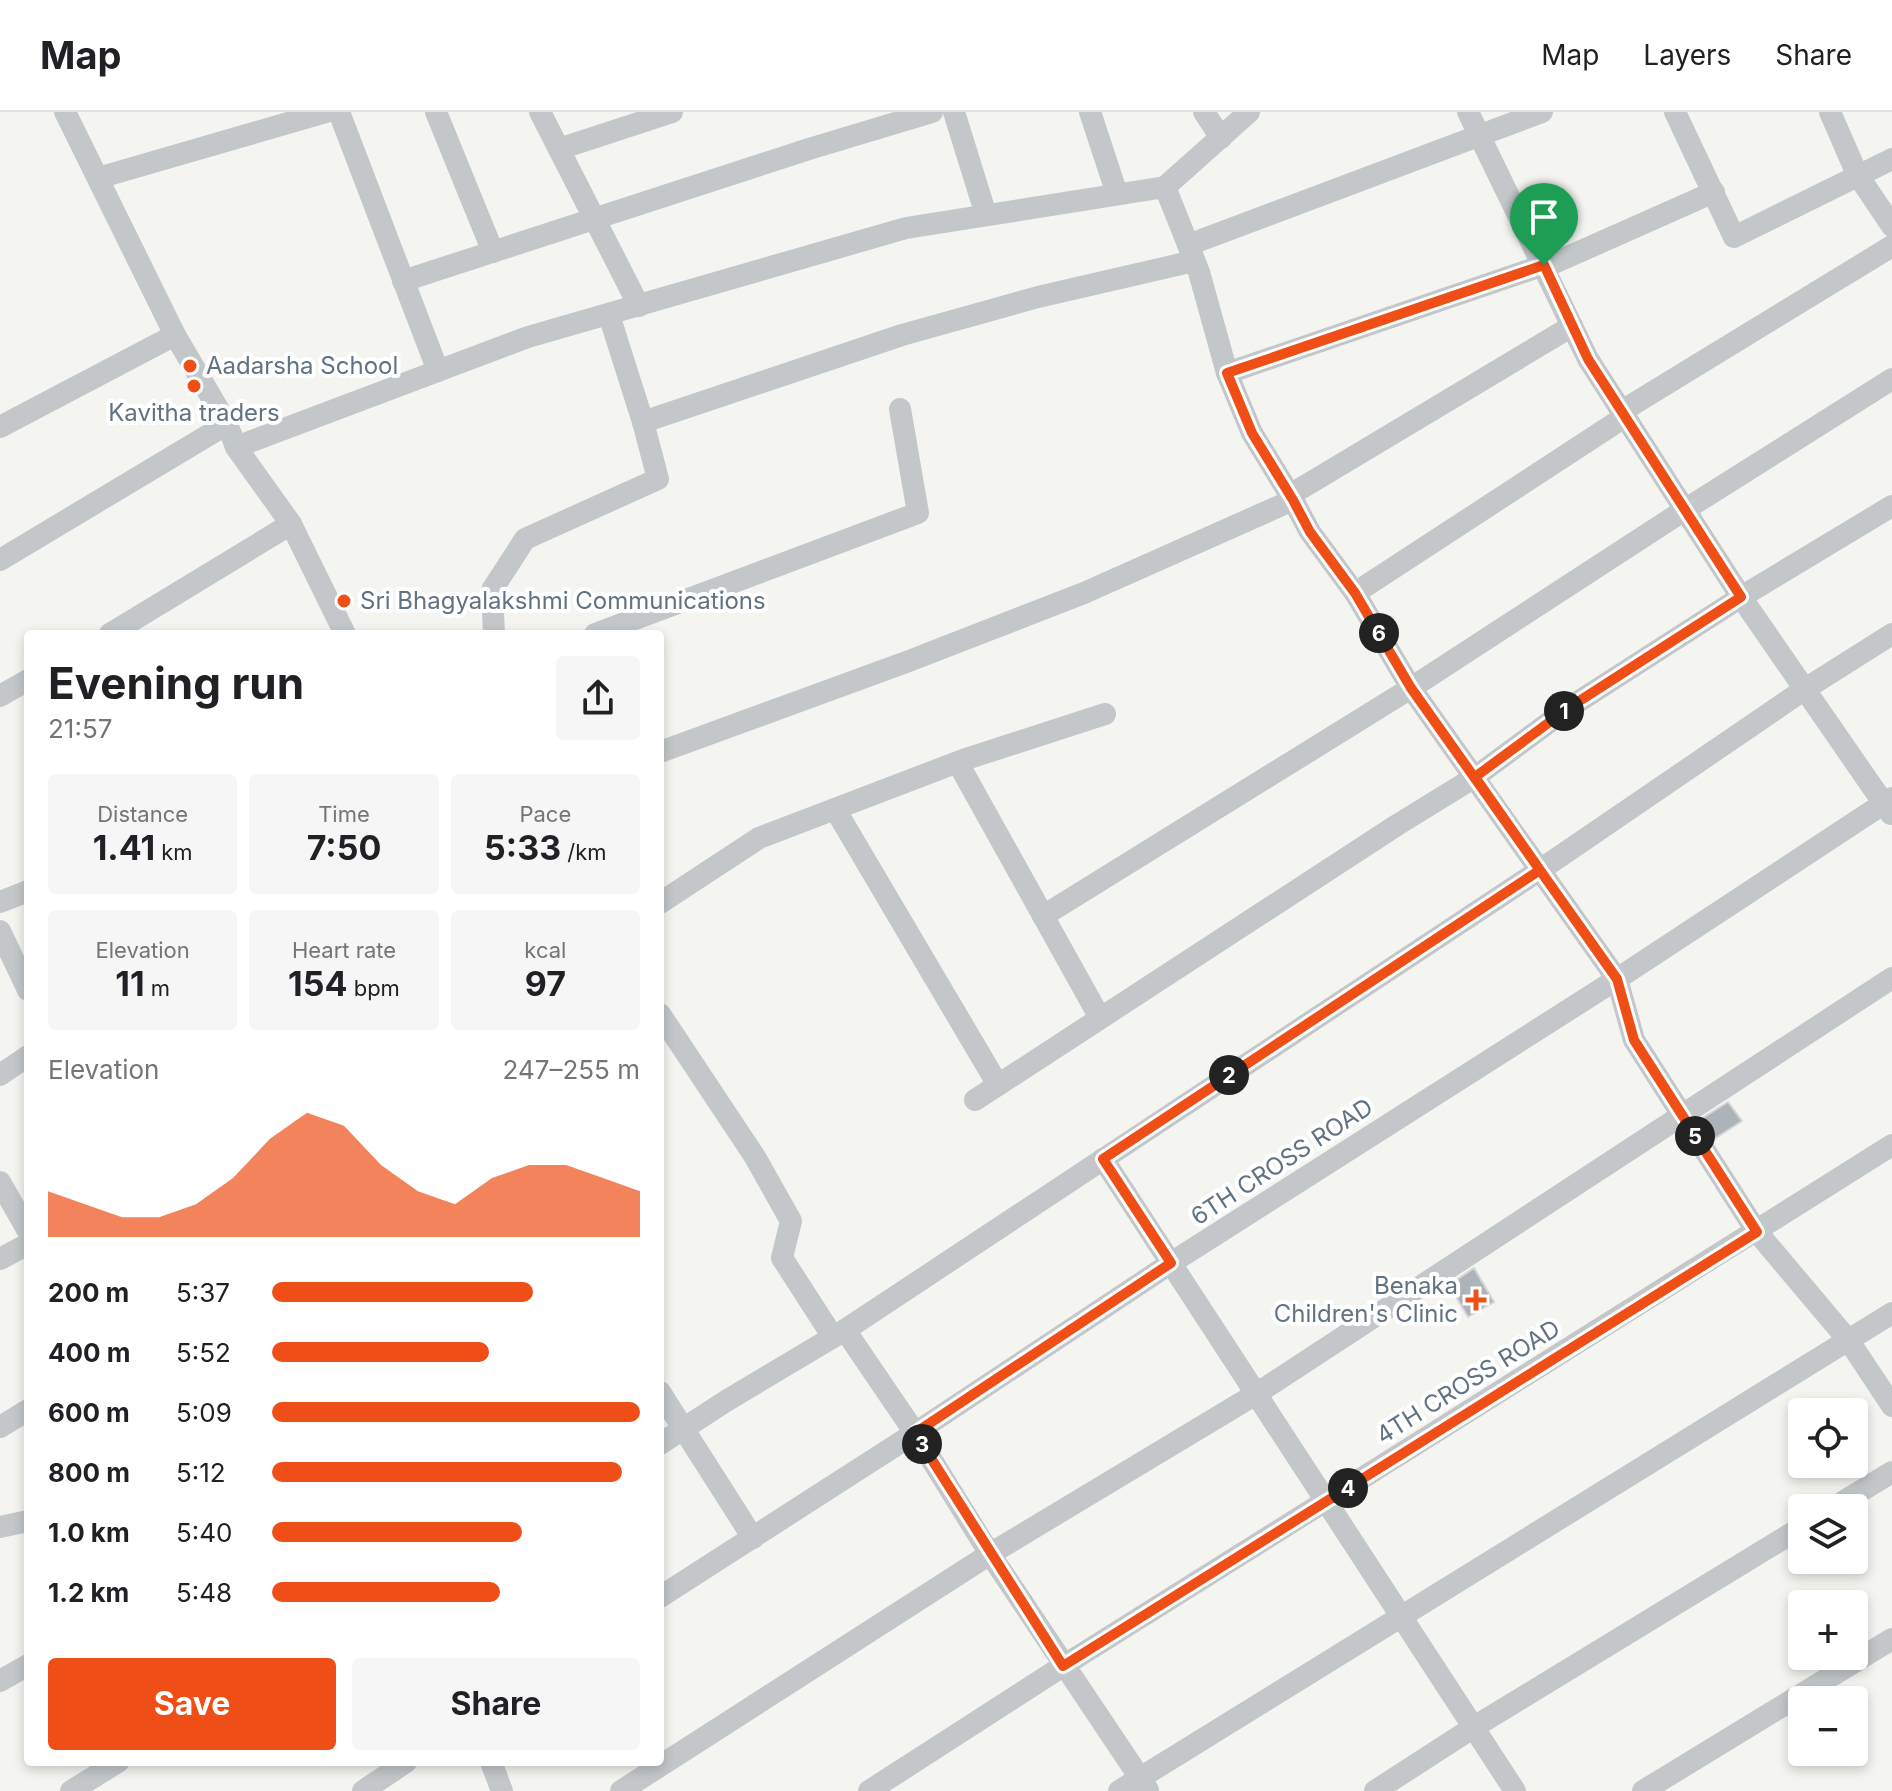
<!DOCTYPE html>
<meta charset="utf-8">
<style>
:root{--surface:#fff;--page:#f6f6f6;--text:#202124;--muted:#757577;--line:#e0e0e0;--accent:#ef4f16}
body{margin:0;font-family:Inter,sans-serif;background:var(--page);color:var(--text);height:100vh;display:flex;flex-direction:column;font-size:30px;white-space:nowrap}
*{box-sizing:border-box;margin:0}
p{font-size:26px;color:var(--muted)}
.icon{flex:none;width:44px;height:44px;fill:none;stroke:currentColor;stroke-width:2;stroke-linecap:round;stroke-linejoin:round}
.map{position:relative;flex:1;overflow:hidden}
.details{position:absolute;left:24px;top:518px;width:640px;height:1136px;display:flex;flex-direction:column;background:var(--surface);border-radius:8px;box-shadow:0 4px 12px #0003}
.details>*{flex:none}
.buttons{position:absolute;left:1788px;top:1286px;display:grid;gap:16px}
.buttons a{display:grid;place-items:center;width:80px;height:80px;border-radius:8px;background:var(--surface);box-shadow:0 4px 12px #0003;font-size:40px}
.pin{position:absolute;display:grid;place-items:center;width:68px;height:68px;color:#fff;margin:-82px -34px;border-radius:50% 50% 50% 0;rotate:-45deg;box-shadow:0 0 8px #0007}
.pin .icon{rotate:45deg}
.km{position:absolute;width:40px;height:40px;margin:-20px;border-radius:50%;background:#222;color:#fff;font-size:22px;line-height:40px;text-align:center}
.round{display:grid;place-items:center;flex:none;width:84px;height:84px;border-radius:8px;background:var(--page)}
.headline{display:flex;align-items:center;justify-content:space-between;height:136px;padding:0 24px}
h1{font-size:44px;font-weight:700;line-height:60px}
.figures{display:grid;grid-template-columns:repeat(3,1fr);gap:12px;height:136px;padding:8px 24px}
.figures div{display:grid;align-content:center;border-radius:8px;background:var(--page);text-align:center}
.figures b{font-size:34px;font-weight:700}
.figures small{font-size:22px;font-weight:400}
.figures p{font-size:22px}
.chart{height:224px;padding:16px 24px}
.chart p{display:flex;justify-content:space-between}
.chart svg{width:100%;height:144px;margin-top:8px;fill:var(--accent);opacity:.7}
.action{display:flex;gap:16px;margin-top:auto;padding:16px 24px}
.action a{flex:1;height:92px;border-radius:8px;background:var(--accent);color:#fff;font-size:32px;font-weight:700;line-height:92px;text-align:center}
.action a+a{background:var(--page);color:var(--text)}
ul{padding:0 24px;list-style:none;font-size:26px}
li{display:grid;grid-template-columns:128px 96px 1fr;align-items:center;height:60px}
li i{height:20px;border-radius:10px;background:var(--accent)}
header{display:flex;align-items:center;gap:48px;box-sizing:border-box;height:112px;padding:0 40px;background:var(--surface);border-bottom:2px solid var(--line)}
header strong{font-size:38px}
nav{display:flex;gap:44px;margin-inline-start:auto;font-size:28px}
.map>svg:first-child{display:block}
.building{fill:#acb3b9;stroke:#d5d5d3;stroke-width:2}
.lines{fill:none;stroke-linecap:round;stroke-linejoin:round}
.minor{stroke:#c3c7ca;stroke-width:22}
.route-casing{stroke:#fff;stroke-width:16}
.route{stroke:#ef4f16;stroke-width:10}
.poi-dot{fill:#ef4f16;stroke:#fff;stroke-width:3}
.labels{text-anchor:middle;stroke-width:8;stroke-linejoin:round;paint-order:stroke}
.poi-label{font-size:24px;fill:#617383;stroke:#fff;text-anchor:start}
.street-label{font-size:24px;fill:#617383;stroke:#fff}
</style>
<header>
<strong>Map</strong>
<nav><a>Map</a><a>Layers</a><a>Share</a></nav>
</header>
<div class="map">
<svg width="1892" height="1679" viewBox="0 0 1892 1679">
<rect width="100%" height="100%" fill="#f4f5f0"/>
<g class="building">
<polygon points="1728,990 1742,1009 1714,1027 1701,1007"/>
<polygon points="1474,1156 1494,1190 1468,1205 1449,1173"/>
</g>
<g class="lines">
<g class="minor">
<polyline points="65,0 175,223 227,312 236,335 291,412 345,522"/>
<polyline points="339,0 438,259"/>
<polyline points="436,0 493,140"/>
<polyline points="540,0 639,194"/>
<polyline points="954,0 986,103"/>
<polyline points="1090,0 1117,82"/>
<polyline points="1204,0 1221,26"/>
<polyline points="1468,0 1588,247 1741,485 1891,702"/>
<polyline points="1675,0 1734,125 1892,47"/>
<polyline points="1830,0 1857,62 1892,114"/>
<polyline points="559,37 672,0"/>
<polyline points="98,66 326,0"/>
<polyline points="1165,75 1249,0"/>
<polyline points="1188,133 1542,0"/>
<polyline points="1545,155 1714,80"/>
<polyline points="403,169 809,37 932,0"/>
<polyline points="1227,261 1544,153"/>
<polyline points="1622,299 1892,134"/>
<polyline points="643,310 902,223 1038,185 1194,149"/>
<polyline points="0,315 175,223"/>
<polyline points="236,335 528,225 906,116 1165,75 1199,160 1227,261 1252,321 1293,388 1310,420 1355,481 1411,576 1617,867 1634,928 1757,1120 1849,1229 1892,1294"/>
<polyline points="1290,383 1572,214"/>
<polyline points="0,448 227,312"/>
<polyline points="1355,481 1626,304"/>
<polyline points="110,522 291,412"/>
<polyline points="494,522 492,478 525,427 658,367 643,310 609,203"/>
<polyline points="595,522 918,401 900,297"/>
<polyline points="0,584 28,568"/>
<polyline points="660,640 909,549 1084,481 1293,388"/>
<polyline points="958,651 1100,906"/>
<polyline points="835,697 998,973"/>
<polyline points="0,790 28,779"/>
<polyline points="660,791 759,726 963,648 1105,602"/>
<polyline points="1043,804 1411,576 1686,397 1892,267"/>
<polyline points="0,819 28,878"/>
<polyline points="660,902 755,1045 791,1109 782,1146 833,1225"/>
<polyline points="0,963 28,944"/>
<polyline points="975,988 1397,713 1475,665 1570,595 1741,485 1892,394"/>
<polyline points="1103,1047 1515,1679"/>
<polyline points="0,1070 28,1119"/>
<polyline points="0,1147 28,1132"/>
<polyline points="845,1218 1540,758 1805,577 1892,522"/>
<polyline points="660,1280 753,1426"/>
<polyline points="0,1315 28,1298"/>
<polyline points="660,1332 726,1289 845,1218 915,1321 990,1442 1148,1678"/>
<polyline points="1833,1396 1892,1360"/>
<polyline points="0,1415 28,1409"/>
<polyline points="660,1485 915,1321 1171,1151 1617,867 1892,686"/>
<polyline points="0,1569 28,1553"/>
<polyline points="491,1650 502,1679"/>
<polyline points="71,1679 118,1650"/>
<polyline points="363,1679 406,1650"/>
<polyline points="621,1679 990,1442 1256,1282 1892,866"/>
<polyline points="869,1679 1063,1554 1892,1033"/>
<polyline points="1119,1679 1892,1201"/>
<polyline points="1375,1679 1474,1615 1802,1415"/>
<polyline points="1643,1679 1892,1527"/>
</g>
</g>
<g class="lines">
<g class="route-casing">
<polyline id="route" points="1544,153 1588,247 1741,485 1570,595 1475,665 1540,758 1103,1047 1171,1151 915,1321 1063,1554 1757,1120 1634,928 1617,867 1411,576 1355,481 1310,420 1293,388 1252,321 1227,261 1544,153"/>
</g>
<use href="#route" class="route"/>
</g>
<g class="poi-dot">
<circle cx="190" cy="254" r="8"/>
<circle cx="194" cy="274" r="8"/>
<circle cx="344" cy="489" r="8"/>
<path d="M1472 1176h8v8h8v8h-8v8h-8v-8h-8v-8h8z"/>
</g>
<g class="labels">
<g class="poi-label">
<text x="206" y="262">Aadarsha School</text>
<text x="194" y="309" text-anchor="middle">Kavitha traders</text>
<text x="360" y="497">Sri Bhagyalakshmi Communications</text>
<text x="1458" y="1182" text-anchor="end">Benaka<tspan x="1458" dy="28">Children's Clinic</tspan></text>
</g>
<g class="street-label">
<text transform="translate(1282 1050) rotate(-33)" y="8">6TH CROSS ROAD</text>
<text transform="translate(1468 1270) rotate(-32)" y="8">4TH CROSS ROAD</text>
</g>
</g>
</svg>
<div class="buttons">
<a><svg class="icon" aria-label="locate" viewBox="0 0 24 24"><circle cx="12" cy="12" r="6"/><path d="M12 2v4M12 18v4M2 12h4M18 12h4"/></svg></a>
<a><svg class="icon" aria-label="layers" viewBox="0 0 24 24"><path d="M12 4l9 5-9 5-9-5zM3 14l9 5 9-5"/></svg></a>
<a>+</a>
<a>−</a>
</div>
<div class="pin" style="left:1544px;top:153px;background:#1e9e55"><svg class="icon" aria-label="arrive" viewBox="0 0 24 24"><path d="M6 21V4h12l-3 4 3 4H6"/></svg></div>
<b class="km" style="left:1564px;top:599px">1</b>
<b class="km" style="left:1229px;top:963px">2</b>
<b class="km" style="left:922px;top:1332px">3</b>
<b class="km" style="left:1348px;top:1376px">4</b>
<b class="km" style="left:1695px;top:1024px">5</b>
<b class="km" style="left:1379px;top:521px">6</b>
<section class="details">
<div class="headline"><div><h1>Evening run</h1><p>21:57</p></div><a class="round"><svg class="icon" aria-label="share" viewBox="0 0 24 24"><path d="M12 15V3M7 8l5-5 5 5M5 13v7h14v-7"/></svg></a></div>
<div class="figures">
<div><p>Distance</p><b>1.41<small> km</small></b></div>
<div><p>Time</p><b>7:50</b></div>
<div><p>Pace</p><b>5:33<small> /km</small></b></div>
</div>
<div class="figures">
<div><p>Elevation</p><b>11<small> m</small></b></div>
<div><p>Heart rate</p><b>154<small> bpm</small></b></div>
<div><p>kcal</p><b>97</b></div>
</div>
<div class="chart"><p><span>Elevation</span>247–255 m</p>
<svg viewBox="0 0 160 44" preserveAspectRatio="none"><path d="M0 44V30L10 34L20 38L30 38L40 34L50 26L60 14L70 6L80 10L90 22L100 30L110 34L120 26L130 22L140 22L150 26L160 30V44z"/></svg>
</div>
<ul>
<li><b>200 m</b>5:37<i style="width:71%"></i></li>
<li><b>400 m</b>5:52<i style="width:59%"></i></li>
<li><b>600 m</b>5:09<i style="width:100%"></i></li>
<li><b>800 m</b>5:12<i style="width:95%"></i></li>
<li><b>1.0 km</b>5:40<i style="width:68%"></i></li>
<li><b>1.2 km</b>5:48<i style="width:62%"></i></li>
</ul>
<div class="action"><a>Save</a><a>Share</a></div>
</section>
</div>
